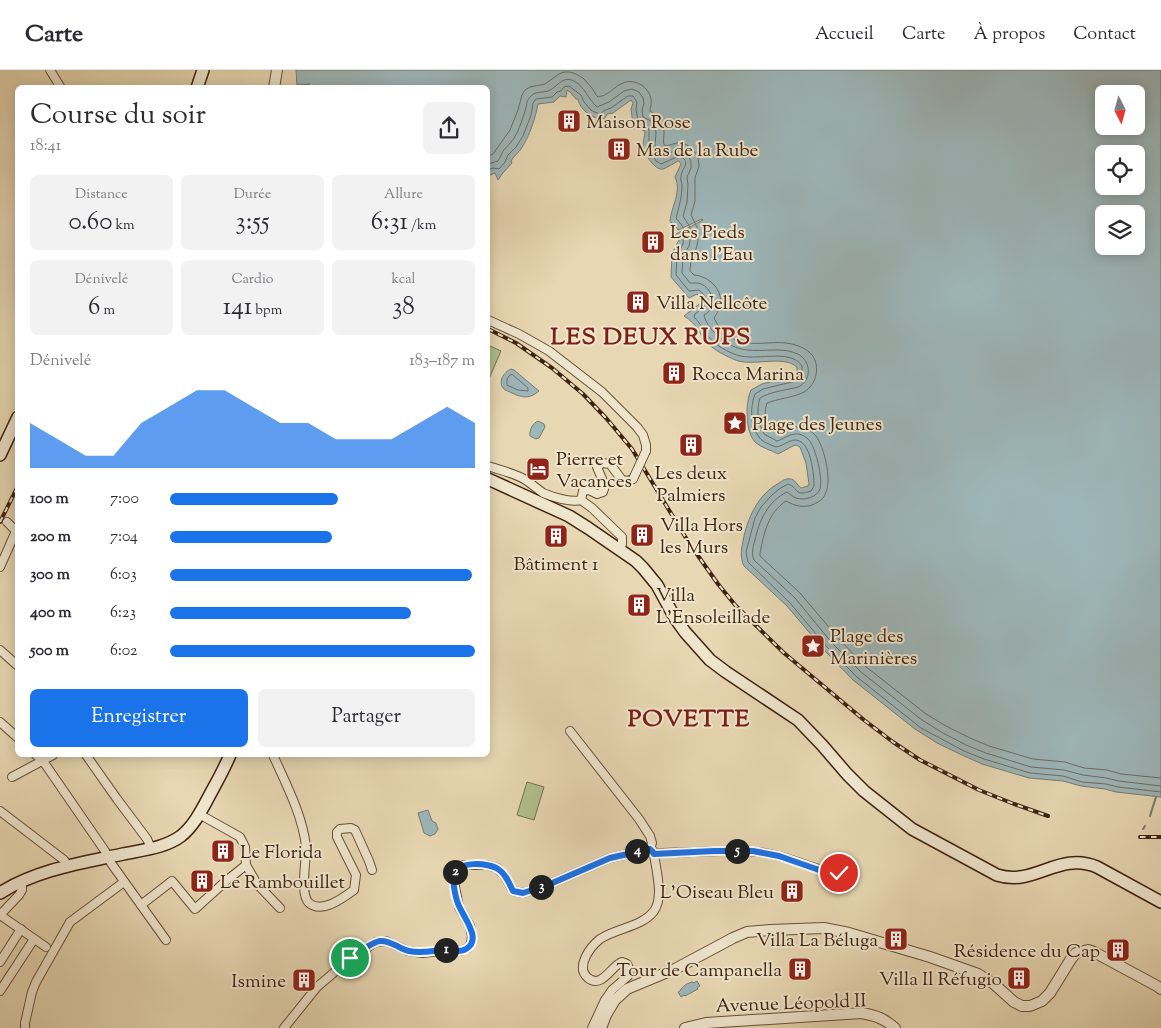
<!DOCTYPE html>
<html lang="fr">
<meta charset="utf-8">
<style>
:root{--surface:#fff;--page:#f2f2f3;--text:#2b2b33;--muted:#7c7c81;--line:#e1e1e2;--accent:#1a73e8}
body{margin:0;font-family:"Sorts Mill Goudy",serif;background:var(--page);color:var(--text);height:100vh;display:flex;flex-direction:column;font-size:19px;white-space:nowrap}
*{box-sizing:border-box;margin:0}
p{font-size:16px;color:var(--muted)}
.icon{flex:none;width:28px;height:28px;fill:none;stroke:currentColor;stroke-width:2;stroke-linecap:round;stroke-linejoin:round}
.map{position:relative;flex:1;overflow:hidden}
.side{position:absolute;left:15px;top:15px;width:475px;height:672px;display:flex;flex-direction:column;background:var(--surface);border-radius:8px;box-shadow:0 2px 12px #0003}
.side>*{flex:none}
.needle{width:32px;rotate:174deg}
.tools{position:absolute;left:1095px;top:15px;display:grid;gap:10px}
.tools a{display:grid;place-items:center;width:50px;height:50px;border-radius:8px;background:var(--surface);box-shadow:0 2px 12px #0003;font-size:25px}
.pin{position:absolute;display:grid;place-items:center;width:42px;height:42px;color:#fff;margin:-21px;border:2px solid #fff;border-radius:50%;box-shadow:0 1px 5px #0007}
.km{position:absolute;width:25px;height:25px;margin:-12px;border-radius:50%;background:#222;color:#fff;font-size:14px;line-height:25px;text-align:center}
.round{display:grid;place-items:center;flex:none;width:52px;height:52px;border-radius:8px;background:var(--page)}
.headline{display:flex;align-items:center;justify-content:space-between;height:85px;padding:0 15px}
h1{font-size:28px;font-weight:600;line-height:38px}
.metrics{display:grid;grid-template-columns:repeat(3,1fr);gap:8px;height:85px;padding:5px 15px}
.metrics div{display:grid;align-content:center;border-radius:8px;background:var(--page);text-align:center}
.metrics b{font-size:25px;font-weight:600}
.metrics small{font-size:14px;font-weight:400}
.metrics p{font-size:14px}
.chart{height:140px;padding:10px 15px}
.chart p{display:flex;justify-content:space-between}
.chart svg{width:100%;height:90px;margin-top:5px;fill:var(--accent);opacity:.7}
.cta{display:flex;gap:10px;margin-top:auto;padding:10px 15px}
.cta a{flex:1;height:58px;border-radius:8px;background:var(--accent);color:#fff;font-size:20px;font-weight:600;line-height:58px;text-align:center}
.cta a+a{background:var(--page);color:var(--text)}
ul{padding:0 15px;list-style:none;font-size:16px}
li{display:grid;grid-template-columns:80px 60px 1fr;align-items:center;height:38px}
li i{height:12px;border-radius:6px;background:var(--accent)}
header{display:flex;align-items:center;gap:30px;box-sizing:border-box;height:70px;padding:0 25px;background:var(--surface);border-bottom:1px solid var(--line)}
header strong{font-size:24px}
nav{display:flex;gap:28px;margin-inline-start:auto;font-size:18px}
.map>svg:first-child{display:block}
.green{fill:#b1bf8f;stroke:#78714f}
.water{fill:#9db6b9;stroke:#777b75;fill-rule:evenodd}
.lines{fill:none;stroke-linecap:round;stroke-linejoin:round}
.shore{stroke:#6e6c64;stroke-width:1}
.stream{stroke:#777b75;stroke-width:2}
.minor-casing{stroke:#695038;stroke-width:10}
.tertiary-casing{stroke:#695038;stroke-width:12}
.secondary-casing{stroke:#3f230f;stroke-width:14}
.minor{stroke:#efe5cd;stroke-width:8}
.tertiary{stroke:#efe5cd;stroke-width:10}
.secondary{stroke:#efe5cd;stroke-width:11}
.rail-casing{stroke:#3f230f;stroke-width:4}
.rail{stroke:#efe5cd;stroke-width:2;stroke-dasharray:5.5;stroke-linecap:butt}
.minor-bridge-casing{stroke:#695038;stroke-width:10;stroke-linecap:butt}
.minor-bridge{stroke:#efe5cd;stroke-width:8}
.route-casing{stroke:#fff;stroke-width:10}
.route{stroke:#1a73e8;stroke-width:6}
.labels{text-anchor:middle;stroke-width:4;stroke-linejoin:round;paint-order:stroke}
.poi-label{font-size:19px;fill:#3f230f;stroke:#efe5cd;text-anchor:start}
.street-label{font-size:19px;fill:#3f230f;stroke:#efe5cd}
.district-label{font-size:24px;font-weight:bold;letter-spacing:1px;fill:#7a1f14;stroke:#efe5cd}
</style>
<header>
<strong>Carte</strong>
<nav><a>Accueil</a><a>Carte</a><a>À propos</a><a>Contact</a></nav>
</header>
<div class="map">
<svg width="1161" height="958" viewBox="0 0 1161 958">
<rect width="100%" height="100%" fill="#e7d7b2"/>
<filter id="stains"><feTurbulence type="fractalNoise" baseFrequency=".004" numOctaves="4"/><feColorMatrix values="0 0 0 0 .2 0 0 0 0 .09 0 0 0 0 .02 0 0 0 .5 -.17"/></filter>
<radialGradient id="worn" r=".72"><stop offset=".6" stop-color="#630" stop-opacity="0"/><stop offset="1" stop-color="#630" stop-opacity=".3"/></radialGradient>
<g class="green">
<polygon points="488,275 501,281 488,311"/>
<polygon points="527,712 544,717 534,750 517,745"/>
</g>
<g class="water">
<path d="M296,0H1161V727L1116,722L1105,719L1081,716L1063,711L1029,708L982,694L962,685L937,673L915,659L853,610L824,580L787,536L744,496C739,486 742,477 744,466C749,445 759,424 779,413C782,411 786,408 790,409C795,409 797,415 801,418L808,416L809,414L806,393L800,377L796,375L793,376L778,384C771,380 762,378 756,373C745,363 745,333 751,320L762,314L794,306L797,303V297C782,284 751,298 733,289C722,284 708,277 702,266C700,264 700,262 698,260C695,254 690,250 684,246L702,232L697,224L689,228L671,207L672,183L679,170L677,166L674,165L703,150L702,149L678,160L674,154L671,153L670,151C671,137 682,122 675,107L681,94L679,91H678C673,94 668,97 663,99C655,101 644,83 643,77C643,71 645,66 645,61L637,58L634,59L632,55L633,54L631,39L633,33L631,30L613,43L607,44L605,48L601,50C590,46 580,40 578,29H576L570,22L567,20L566,27L560,26L554,32L538,34C535,49 530,65 521,79C518,83 514,86 511,91L512,93L502,104L498,110L495,103L488,106V18L301,17V16L310,14L297,15ZM1104,24H1136V56H1104ZM1104,84H1136V116H1104ZM1104,144H1136V176H1104Z"/>
<path d="M511,299L514,300L539,321C530,329 522,328 512,323C510,322 505,320 504,319C497,312 504,302 511,299Z"/>
<path d="M538,351L544,354L545,357L539,368L536,369L530,366C529,360 533,353 538,351Z"/>
<polygon points="428,740 432,751 436,753 438,759 435,764 430,766 424,763 418,743"/>
<path d="M697,911L700,916L697,918L698,919L685,926L684,925L681,927L678,922L681,920V919C685,915 687,913 693,912L694,913Z"/>
</g>
<g class="lines">
<g class="shore">
<path d="M488,86L493,84L510,60L518,40L522,25L525,20L530,17L545,14L559,4L564,2H570L576,4L583,8L592,18L596,25L598,27C601,26 604,26 606,24C612,22 616,15 623,13C635,8 649,17 651,29C652,33 650,38 650,41C658,47 664,52 664,62C664,67 663,71 664,75L666,76L677,73L685,74L692,78L698,87L699,96L695,108V131L691,145L697,157L698,171L696,179L691,189L690,201L694,205C709,206 724,220 720,237C719,241 716,244 714,248C719,259 729,269 742,272C758,276 776,270 792,274C800,276 807,279 812,285C821,297 816,315 804,322C795,327 777,329 767,333C764,341 765,350 769,358L777,362C784,360 790,356 799,357C805,358 812,361 816,366C824,377 832,409 826,422C824,429 819,432 812,435C803,438 795,436 786,431C768,443 764,463 760,483V486L800,523L838,568L865,596L926,644L946,656L970,668L989,676L1033,689L1065,692L1084,698L1107,700L1121,704L1161,708"/>
<path d="M488,94L498,91C500,88 501,85 503,81C508,75 514,70 517,63C520,56 523,48 525,41C527,36 526,31 530,27C535,21 541,23 548,21C557,18 562,5 574,11C585,17 588,29 597,37L609,32L624,21L632,19L639,22L643,28L644,33L642,40L643,47L651,51L655,56L656,63L655,75L660,85L663,86L674,81L680,80L687,84L691,91V98L687,107L688,115L687,132L683,146L690,157V171L689,176L683,187L682,203L690,213C691,213 698,213 698,213C708,215 715,227 712,236C711,241 707,243 704,245C705,251 711,260 716,264C734,282 749,281 772,280C780,280 788,280 795,283C809,287 814,307 800,316C797,318 793,318 789,319C780,321 768,323 760,328C756,341 758,352 764,364L777,371C784,369 790,363 799,364C803,365 806,367 809,370C816,378 823,409 820,419C817,427 805,431 796,428C793,427 790,424 787,422C768,431 759,451 755,470C753,477 751,483 754,490L795,528L832,573L861,602L922,650L943,663L966,675L986,683L1031,697L1064,700L1083,705L1106,708L1119,711L1161,716"/>
<path d="M488,100L493,98L499,99L505,92L508,85L516,77L523,66L531,45L533,33L536,29L552,27L557,22L561,21L564,17L569,16L581,25L584,32L592,41L600,44L605,40L611,38L628,26H633L637,32L636,39L638,51L645,55L649,59V78L656,91L661,94L679,86C693,92 681,98 681,107C680,110 682,112 682,115C682,127 679,137 676,148L683,157L684,161L683,174L677,185L676,205L689,221L699,220C712,231 706,236 695,244L694,247C699,252 702,257 706,263C712,273 724,280 734,284C753,293 790,277 802,296V305L796,311L763,319L755,324C750,337 750,356 759,367C762,372 771,375 776,377C783,376 789,370 795,370C811,370 814,404 814,416L811,421C794,427 799,418 788,414L779,419L771,426L761,437L755,448L746,482L748,492L790,533L827,577L857,607L921,658L964,681L984,689L1030,703L1063,706L1082,712L1106,714L1118,717L1161,722"/>
<polygon points="513,305 528,318 528,321 518,320 507,315 507,309 510,305"/>
</g>
<g class="stream">
<polyline points="1150,746 1156,727"/>
<polyline points="1143,759 1145,756"/>
</g>
<g class="minor-casing">
<g id="minor">
<polyline points="50,0 61,18"/>
<polyline points="488,250 519,264 549,281 602,322 637,357 643,365 646,375 646,381"/>
<path d="M488,396C500,400 513,403 524,409C531,413 537,419 543,423C552,427 572,433 581,430L592,438L622,467V474L620,480"/>
<polyline points="581,430 583,421 589,420 597,424 603,422 605,416 597,397 602,393 610,394 622,410 628,411 633,409"/>
<polyline points="7,452 16,461 18,462"/>
<polyline points="0,497 16,461"/>
<polyline points="0,580 18,596"/>
<polyline points="0,652 18,668"/>
<polyline points="570,661 639,749 650,766 652,773 650,779"/>
<polyline points="36,685 43,691 105,781 111,793 166,870"/>
<polyline points="86,685 117,729 147,769 151,778"/>
<path d="M273,685C286,714 302,744 306,776C307,789 299,824 309,833C322,844 343,828 354,820L356,805L337,767V762L340,759L351,758L355,760L369,791L372,800"/>
<polyline points="12,707 53,685"/>
<polyline points="0,741 64,790 68,796"/>
<polyline points="199,744 240,767 245,777 246,795 257,814 280,838"/>
<path d="M654,784C666,782 679,783 692,782C721,781 751,778 779,786C805,793 821,804 850,803"/>
<polyline points="141,835 172,811 195,839 226,811 246,795"/>
<polyline points="0,845 46,877"/>
<polyline points="0,845 19,825 22,820 22,811"/>
<polyline points="0,892 21,859"/>
<polyline points="0,921 34,869"/>
<polyline points="25,958 25,953 32,922 36,912 70,852 124,812"/>
<polyline points="284,958 317,917 351,888 376,872 386,871 408,881 423,883 448,880 461,881 468,878 471,873 472,866 470,856 459,837 454,812 454,806 458,797 464,795 486,795 497,798 505,806 513,821 523,823 550,814 610,788 650,779"/>
<path d="M592,958L605,930L612,920L628,906L630,900L627,894L622,892C611,896 602,919 588,908C575,897 590,877 600,869C616,858 642,857 654,841C664,827 656,800 654,784L653,781L650,779"/>
</g>
</g>
<g class="tertiary-casing">
<g id="tertiary">
<polyline points="274,18 277,0"/>
<polyline points="601,958 606,945 615,930 627,919 675,899 733,868 747,862 770,860 824,858 849,863 930,887 978,904 994,914 1014,932 1022,936 1030,936 1042,931 1050,923 1071,889 1076,883 1088,880 1094,882 1157,916 1161,919"/>
<path d="M685,958L706,953L862,943C877,946 883,948 895,958"/>
</g>
</g>
<g class="secondary-casing">
<g id="secondary">
<polyline points="197,18 203,0"/>
<polyline points="0,385 18,347"/>
<path d="M488,409L569,446L588,458L636,491L643,498L657,515L675,548L685,562L710,590L726,602L798,650L822,675L847,704L864,721L912,759L997,805C1035,817 1058,781 1097,797L1161,832"/>
<path d="M0,823C36,800 81,793 123,784C142,780 165,778 181,766C196,754 204,735 213,719C219,708 225,697 230,685"/>
</g>
</g>
<use href="#minor" class="minor"/>
<use href="#tertiary" class="tertiary"/>
<use href="#secondary" class="secondary"/>
<g class="rail-casing">
<g id="rail">
<polyline points="488,259 516,273 552,298 583,324 606,348 632,379 689,473 718,514 736,536 784,583 864,650 893,672 920,690 979,720 1014,734 1048,746"/>
<polyline points="0,452 18,416"/>
<polyline points="1140,767 1161,767"/>
</g>
</g>
<use href="#rail" class="rail"/>
<g class="minor-bridge-casing">
<polyline id="minor-bridge" points="633,409 646,381"/>
</g>
<use href="#minor-bridge" class="minor-bridge"/>
</g>
<g class="lines">
<g class="route-casing">
<path id="route" d="M350,888C358,883 372,872 380,871C391,870 399,879 409,881C423,884 434,880 447,880C453,880 460,883 466,879C482,870 465,849 460,838C456,831 452,812 454,805C457,790 489,793 498,799C506,804 509,813 513,821L523,823L550,814L610,788L650,779L652,781L654,784L714,781H753L779,786L822,801L839,803"/>
</g>
<use href="#route" class="route"/>
</g>
<defs>
<g id="building-square" transform="scale(1.25)"><rect x="-9" y="-9" width="18" height="18" rx="4" fill="#8f2418" stroke="#efe5cd"/><path d="M-4-6H4V6H1V3H-1V6H-4ZM-2.5-4.3h1.7v1.8h-1.7ZM.8-4.3h1.7v1.8H.8ZM-2.5-1h1.7V.8h-1.7ZM.8-1h1.7V.8H.8Z" fill="#fff"/></g>
<g id="sight-square" transform="scale(1.25)"><rect x="-9" y="-9" width="18" height="18" rx="4" fill="#8f2418" stroke="#efe5cd"/><path d="M0-6L1.8-2.2L6-1.7L2.9 1.2L3.7 5.4L0 3.3L-3.7 5.4L-2.9 1.2L-6-1.7L-1.8-2.2Z" fill="#fff"/></g>
<g id="hotel-square" transform="scale(1.25)"><rect x="-9" y="-9" width="18" height="18" rx="4" fill="#8f2418" stroke="#efe5cd"/><path d="M-6-4.5h1.5V1H6V5H4.5V3h-9V5H-6ZM-4 0a1.8 1.8 0 1 1 3.6 0ZM.5 0V-2.5h3Q6-2.5 6 0Z" fill="#fff"/></g>
</defs>
<g fill-rule="evenodd">
<use href="#building-square" x="569" y="51"/>
<use href="#building-square" x="619" y="79"/>
<use href="#building-square" x="653" y="172"/>
<use href="#building-square" x="638" y="232"/>
<use href="#building-square" x="674" y="303"/>
<use href="#sight-square" x="735" y="353"/>
<use href="#building-square" x="691" y="375"/>
<use href="#hotel-square" x="538" y="399"/>
<use href="#building-square" x="642" y="465"/>
<use href="#building-square" x="556" y="466"/>
<use href="#building-square" x="639" y="535"/>
<use href="#sight-square" x="813" y="576"/>
<use href="#building-square" x="223" y="781"/>
<use href="#building-square" x="202" y="811"/>
<use href="#building-square" x="792" y="821"/>
<use href="#building-square" x="896" y="869"/>
<use href="#building-square" x="1118" y="880"/>
<use href="#building-square" x="800" y="899"/>
<use href="#building-square" x="1019" y="908"/>
<use href="#building-square" x="304" y="910"/>
</g>
<g class="labels">
<g class="poi-label">
<text x="586" y="58">Maison Rose</text>
<text x="636" y="86">Mas de la Rube</text>
<text x="670" y="168">Les Pieds<tspan x="670" dy="22">dans l'Eau</tspan></text>
<text x="656" y="239">Villa Nellcôte</text>
<text x="692" y="310">Rocca Marina</text>
<text x="752" y="360">Plage des Jeunes</text>
<text x="556" y="395">Pierre et<tspan x="556" dy="22">Vacances</tspan></text>
<text x="691" y="409" text-anchor="middle">Les deux<tspan x="691" dy="22">Palmiers</tspan></text>
<text x="660" y="461">Villa Hors<tspan x="660" dy="22">les Murs</tspan></text>
<text x="556" y="500" text-anchor="middle">Bâtiment 1</text>
<text x="656" y="531">Villa<tspan x="656" dy="22">L'Ensoleillade</tspan></text>
<text x="830" y="572">Plage des<tspan x="830" dy="22">Marinières</tspan></text>
<text x="240" y="788">Le Florida</text>
<text x="220" y="818">Le Rambouillet</text>
<text x="774" y="828" text-anchor="end">L'Oiseau Bleu</text>
<text x="878" y="876" text-anchor="end">Villa La Béluga</text>
<text x="1100" y="887" text-anchor="end">Résidence du Cap</text>
<text x="782" y="906" text-anchor="end">Tour de Campanella</text>
<text x="1002" y="915" text-anchor="end">Villa Il Réfugio</text>
<text x="286" y="917" text-anchor="end">Ismine</text>
</g>
<g class="street-label">
<text transform="translate(791 932) rotate(-2)" y="7">Avenue Léopold II</text>
</g>
<g class="district-label">
<text x="651" y="274">LES DEUX RUPS</text>
<text x="689" y="656">POVETTE</text>
</g>
</g>
<rect width="100%" height="100%" filter="url(#stains)"/>
<rect width="100%" height="100%" fill="url(#worn)"/>
</svg>
<div class="tools">
<a><svg class="needle" viewBox="-14 -14 28 28"><path d="M0-13l5 13h-10z" fill="#e53935"/><path d="M0 13l5-13h-10z" fill="#7c7c81"/></svg></a>
<a><svg class="icon" aria-label="locate" viewBox="0 0 24 24"><circle cx="12" cy="12" r="6"/><path d="M12 2v4M12 18v4M2 12h4M18 12h4"/></svg></a>
<a><svg class="icon" aria-label="layers" viewBox="0 0 24 24"><path d="M12 4l9 5-9 5-9-5zM3 14l9 5 9-5"/></svg></a>
</div>
<div class="pin" style="left:350px;top:888px;background:#1e9e55"><svg class="icon" aria-label="arrive" viewBox="0 0 24 24"><path d="M6 21V4h12l-3 4 3 4H6"/></svg></div>
<div class="pin" style="left:839px;top:803px;background:#d93025"><svg class="icon" aria-label="check" viewBox="0 0 24 24"><path d="M5 12l5 5 9-10"/></svg></div>
<b class="km" style="left:446px;top:880px">1</b>
<b class="km" style="left:455px;top:802px">2</b>
<b class="km" style="left:541px;top:817px">3</b>
<b class="km" style="left:637px;top:781px">4</b>
<b class="km" style="left:737px;top:781px">5</b>
<section class="side">
<div class="headline"><div><h1>Course du soir</h1><p>18:41</p></div><a class="round"><svg class="icon" aria-label="share" viewBox="0 0 24 24"><path d="M12 15V3M7 8l5-5 5 5M5 13v7h14v-7"/></svg></a></div>
<div class="metrics">
<div><p>Distance</p><b>0.60<small> km</small></b></div>
<div><p>Durée</p><b>3:55</b></div>
<div><p>Allure</p><b>6:31<small> /km</small></b></div>
</div>
<div class="metrics">
<div><p>Dénivelé</p><b>6<small> m</small></b></div>
<div><p>Cardio</p><b>141<small> bpm</small></b></div>
<div><p>kcal</p><b>38</b></div>
</div>
<div class="chart"><p><span>Dénivelé</span>183–187 m</p>
<svg viewBox="0 0 160 44" preserveAspectRatio="none"><path d="M0 44V22L10 30L20 38L30 38L40 22L50 14L60 6L70 6L80 14L90 22L100 22L110 30L120 30L130 30L140 22L150 14L160 22V44z"/></svg>
</div>
<ul>
<li><b>100 m</b>7:00<i style="width:55%"></i></li>
<li><b>200 m</b>7:04<i style="width:53%"></i></li>
<li><b>300 m</b>6:03<i style="width:99%"></i></li>
<li><b>400 m</b>6:23<i style="width:79%"></i></li>
<li><b>500 m</b>6:02<i style="width:100%"></i></li>
</ul>
<div class="cta"><a>Enregistrer</a><a>Partager</a></div>
</section>
</div>
